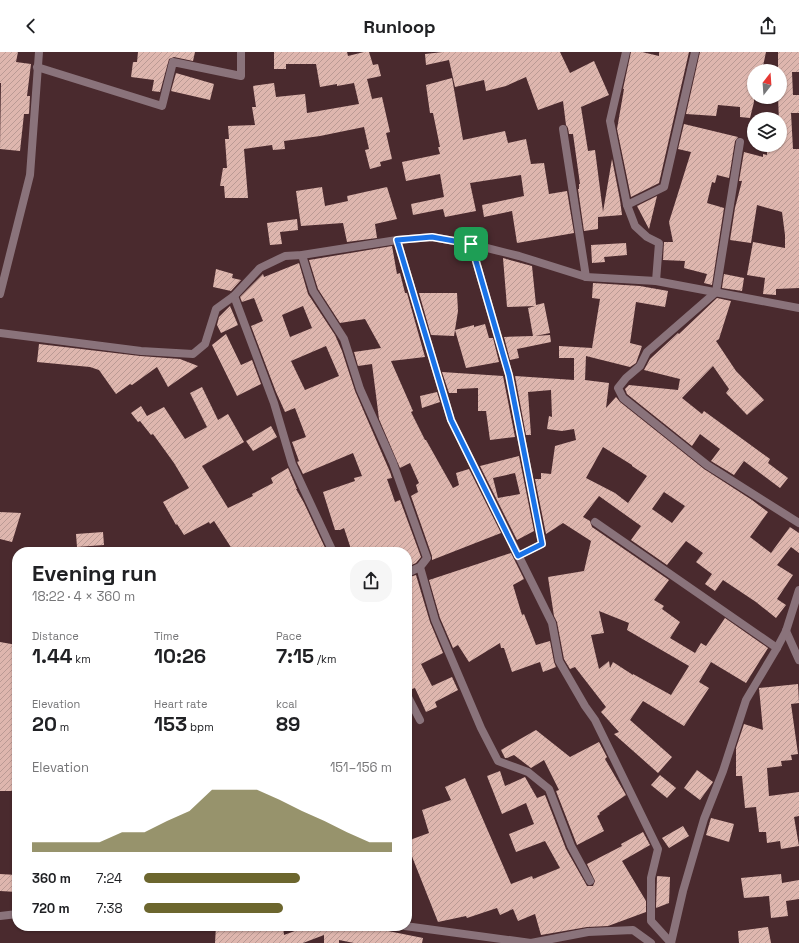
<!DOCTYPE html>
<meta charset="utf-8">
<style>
:root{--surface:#fff;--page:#f6f6f6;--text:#202124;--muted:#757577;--accent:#6c662e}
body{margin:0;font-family:"Space Grotesk",sans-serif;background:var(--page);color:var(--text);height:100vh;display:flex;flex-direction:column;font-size:15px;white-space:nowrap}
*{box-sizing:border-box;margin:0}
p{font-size:13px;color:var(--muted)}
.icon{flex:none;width:22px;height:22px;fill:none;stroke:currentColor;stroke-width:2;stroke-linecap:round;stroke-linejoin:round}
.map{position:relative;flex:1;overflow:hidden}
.details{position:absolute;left:12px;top:495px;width:400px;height:384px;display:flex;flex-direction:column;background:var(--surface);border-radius:16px;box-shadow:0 1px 3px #0004}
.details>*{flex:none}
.needle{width:26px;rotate:17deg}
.fabs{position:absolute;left:747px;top:12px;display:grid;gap:8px}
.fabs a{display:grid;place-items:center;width:40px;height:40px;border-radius:50%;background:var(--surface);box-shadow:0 1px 3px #0004;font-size:20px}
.pin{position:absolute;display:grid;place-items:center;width:34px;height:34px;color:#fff;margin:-17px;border-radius:8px;box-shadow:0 2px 6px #0006}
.round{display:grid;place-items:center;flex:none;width:42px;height:42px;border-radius:16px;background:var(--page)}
.headline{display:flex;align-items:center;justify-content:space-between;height:68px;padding:0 20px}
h1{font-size:22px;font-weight:800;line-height:30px}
.metrics{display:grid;grid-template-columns:repeat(3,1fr);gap:6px;height:68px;padding:4px 20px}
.metrics div{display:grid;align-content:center}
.metrics b{font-size:20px;font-weight:800}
.metrics small{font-size:11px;font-weight:400}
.metrics p{font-size:11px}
.chart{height:112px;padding:8px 20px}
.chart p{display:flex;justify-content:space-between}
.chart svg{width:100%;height:72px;margin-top:4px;fill:var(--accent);opacity:.7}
ul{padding:0 20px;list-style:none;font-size:13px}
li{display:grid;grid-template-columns:64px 48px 1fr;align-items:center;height:30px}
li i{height:10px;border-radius:5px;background:var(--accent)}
header{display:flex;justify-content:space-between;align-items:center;height:52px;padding:0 20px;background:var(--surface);font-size:18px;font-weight:800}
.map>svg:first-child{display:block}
.building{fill:url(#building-hatch);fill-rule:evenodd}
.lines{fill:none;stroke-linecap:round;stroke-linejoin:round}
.street{stroke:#8a737b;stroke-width:8}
.route-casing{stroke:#fff;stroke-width:8}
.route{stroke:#1a73e8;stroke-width:5}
</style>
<header><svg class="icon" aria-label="back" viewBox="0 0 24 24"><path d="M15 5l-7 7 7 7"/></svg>Runloop<svg class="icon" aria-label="share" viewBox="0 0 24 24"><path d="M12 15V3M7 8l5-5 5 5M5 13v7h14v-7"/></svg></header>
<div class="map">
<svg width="799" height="891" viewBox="0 0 799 891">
<defs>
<pattern id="building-hatch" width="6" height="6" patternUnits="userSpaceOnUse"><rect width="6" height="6" fill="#deb6ae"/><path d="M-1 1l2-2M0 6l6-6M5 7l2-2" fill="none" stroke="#ba9a94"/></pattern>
</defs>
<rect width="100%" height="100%" fill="#4a2a2e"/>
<g class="building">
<polygon points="0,0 18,0 16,10 31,12 27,44 30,44 29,62 24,62 20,99 0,97 1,31 0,31"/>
<polygon points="138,0 195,0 193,9 174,5 169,7 160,40 152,39 154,28 131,25 133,10 137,10"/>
<polygon points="274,0 347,0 348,4 364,0 369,0 373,13 378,12 381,24 367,27 372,47 382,45 390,80 386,81 392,107 380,110 381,114 370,117 365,98 369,97 364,75 320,84 284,89 285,97 273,98 272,93 244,97 248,146 225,146 224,134 220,134 223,116 227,116 225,87 229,87 228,74 255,73 252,55 256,55 253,34 274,31 276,45 305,42 307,61 359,52 354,31 337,34 337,32 320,35 316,12 286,12 286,17 274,17"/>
<polygon points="443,0 560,0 570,21 594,9 609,43 581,55 588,99 595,98 603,160 612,107 620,148 622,163 598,165 598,177 584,179 578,137 579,137 579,132 580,132 573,82 569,82 568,76 566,73 563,49 538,58 526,25 506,34 486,39 484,28 455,35 449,8 426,13 425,2"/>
<polygon points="631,0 642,0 659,4 659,0 689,0 659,131 631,145 617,77 624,37 623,37"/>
<polygon points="700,0 766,0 762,19 754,19 754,50 750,66 740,65 740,55 718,53 716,64 686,62"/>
<polygon points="778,0 799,0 799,20 792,20 793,43 799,43 799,61 791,61 793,97 799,97 799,236 776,237 776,243 763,242 765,226 747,223 753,190 785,196 785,183 782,160 757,153 751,191 730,188 735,156 742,129 739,129 744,100 763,105 763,102 767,103 767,93 780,93 778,45 780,45 780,19 778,19"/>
<polygon points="176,21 214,32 210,48 171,39"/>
<polygon points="452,26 463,88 505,79 508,91 526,87 531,112 544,111 549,142 567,139 574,181 517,191 512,159 484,165 482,153 524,144 521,123 470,131 476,159 445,165 443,157 413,163 411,152 444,145 440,122 406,129 402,110 440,102 438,95 440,95 433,61 430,61 426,33"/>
<polygon points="684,72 738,85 735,89 729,126 717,123 715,131 712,130 707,151 724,156 712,233 704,231 707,222 684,216 685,209 663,208 664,190 673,190 669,170 691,100 678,97"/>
<polygon points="322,135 325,154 348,149 347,144 387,135 397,167 375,172 377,186 347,190 343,171 301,174 296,139"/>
<polygon points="657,144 649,177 637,154"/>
<polygon points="297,167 298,178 280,180 282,192 270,193 267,171"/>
<polygon points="626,191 627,203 604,205 605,210 592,211 591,193"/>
<polygon points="392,194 397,222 400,221 405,241 407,241 425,305 391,309 413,359 411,360 425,388 426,388 453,436 459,433 456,421 469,417 501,481 432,508 432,504 411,444 418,440 416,433 419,431 410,411 400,416 379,367 372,312 358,314 354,300 381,296 365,267 340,271 318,237 309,208"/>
<polygon points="503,206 532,214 536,253 544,251 550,281 535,284 550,283 551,290 517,297 519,306 510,308 504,285 533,284 528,256 535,254 507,255"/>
<path d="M299,211L308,242L335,283L342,299L355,339L390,420L392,426L387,427L395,450L400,448L421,505L416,511L407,515V500H352L344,476L340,478H335L323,440L355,429L354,426L362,424L353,401L303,422L297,410L299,409L292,390L306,385L295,356L285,360L276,340L251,274L263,269L254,246L242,250L240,245L263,222L264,225ZM303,254L312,276L290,285L282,263ZM326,294L339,324L305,338L291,309Z"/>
<polygon points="216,217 233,222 232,226 241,228 231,239 213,235"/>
<polygon points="724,222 744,226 742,239 722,236"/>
<path d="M593,231L640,234L668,239L665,255L636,250L630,291L642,294L636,311L630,315L586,304L585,328L609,331L606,356L616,345L620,350L704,417L752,448L768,460L750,485L771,501L790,475L799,481V501L791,495L777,513L793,523L777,547L786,553L776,566L756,550L723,528L715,539L705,532L712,522L696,510L703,501L686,489L667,513L631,488L641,474L599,444L583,465L590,469L592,475L669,528L654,548L664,554L662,557L680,570L670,586L695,601L701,591L706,594L725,566L768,596L746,631L711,610L699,630L709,636L684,674L643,649L630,668L672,705L658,721L614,682L619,680L601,660L606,655L575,615L570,617L564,607L557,570L554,564L548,525L584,519L591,489L563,471L546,482L535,427H541V421L551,422L555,394L576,388L574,377L562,379L547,377L549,364L552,365L551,338L528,340L531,383H526L515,324L574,328V306H559V294L592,296L600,247L592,246ZM603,395L632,413V414L647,424L628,451L615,441L586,426ZM664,440L685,454L672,471L652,457ZM599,559L629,571L627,578L689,614L671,643L633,622V623L613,610L610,616L609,609L599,617L591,583L604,581Z"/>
<polygon points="419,241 457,241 458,259 454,284 431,283"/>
<polygon points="717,246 731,249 719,287 716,289 736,319 764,348 747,363 726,341 729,337 713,314 682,346 702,362 704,359 770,407 768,411 788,426 780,436 744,409 734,423 711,409 720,397 700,382 692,394 627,342 625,337 629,333 678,338 680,327 644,318 650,307 678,281 679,282"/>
<polygon points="230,254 238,273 221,281 217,273 219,265"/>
<polygon points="485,272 489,286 493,286 499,310 466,316 455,278 474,273 474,275"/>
<polygon points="226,282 241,313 252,308 261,332 237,344 212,293"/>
<polygon points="39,292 140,304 180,307 198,314 168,335 157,315 132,333 130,332 116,342 99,318 90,315 37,310"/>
<polygon points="442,320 503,324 515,385 490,388 486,359 478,359 478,336 457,337 457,341 449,341"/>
<polygon points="202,335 218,368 228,362 244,390 202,414 228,456 253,444 252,442 273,431 271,426 288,416 297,437 296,437 304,451 327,500 234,500 214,469 210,472 209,470 184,483 177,472 176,473 163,450 189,436 174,411 153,382 151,383 140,369 138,370 131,361 141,354 147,364 164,355 185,387 207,375 190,341"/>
<polygon points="437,340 440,350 422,356 420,344"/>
<polygon points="271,374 277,385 253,399 246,389"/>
<path d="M519,404L522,419H521H522L534,479L517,488L480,414ZM515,421L520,442L498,446L493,426Z"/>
<polygon points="0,460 21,461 12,490 0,487"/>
<polygon points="103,480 104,493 77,495 76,482"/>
<polygon points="511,501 524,527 513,533 522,563 524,562 536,593 550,589 554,610 556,615 543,620 540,610 512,620 504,596 501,596 500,591 469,610 458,593 453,596 440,566 429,528"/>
<polygon points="416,523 430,570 443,601 421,612 432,634 452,625 458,638 435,650 437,655 426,660 415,636 412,637 407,629 407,526"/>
<polygon points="0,590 17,593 17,620 15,619 13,660 17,660 17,682 14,682 14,705 17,705 17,739 0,739"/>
<polygon points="798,632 799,651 791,652 798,702 791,703 792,708 781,709 782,714 767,716 769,744 799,740 799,764 794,765 799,794 781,797 780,789 767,791 766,780 759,780 756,755 745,756 742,724 736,724 736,696 744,672 763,678 759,636"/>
<polygon points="536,678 570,705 599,690 607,705 605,707 626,743 599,761 600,762 597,764 604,779 577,793 556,739 559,738 544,708 531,716 514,703 507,706 505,706 501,698"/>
<polygon points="697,718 713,730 700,748 684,736"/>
<polygon points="500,719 505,734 525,725 537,746 545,743 566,797 587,834 593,834 595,829 587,812 622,794 621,792 643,780 650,793 622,809 646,849 646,860 608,874 587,875 541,883 535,862 518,869 513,857 500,863 497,856 467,866 466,864 438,870 407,792 407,789 429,781 422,758 451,748 445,735 465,726 511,832 532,824 533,827 560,816 545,789 516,800 509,782 534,772 526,751 502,762 487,724"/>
<polygon points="660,723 676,736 667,746 651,733"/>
<polygon points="711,766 734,772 729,790 706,783"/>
<polygon points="683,774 689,784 669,796 662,786"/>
<polygon points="0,822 17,823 17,840 0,839"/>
<polygon points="781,822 782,831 799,828 799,847 786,849 788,864 771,866 769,844 744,846 741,826"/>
<polygon points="657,824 670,825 669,851 656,856"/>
<polygon points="216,874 283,874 284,883 308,874 368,874 368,875 423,886 422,891 354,891 339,888 339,891 324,891 324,883 303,891 215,891"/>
<polygon points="768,875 771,891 739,891 738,879"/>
</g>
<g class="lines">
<g class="street">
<polyline points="626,0 610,69 627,153 635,174 647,185 659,191 656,229"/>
<polyline points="37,15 162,54 173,10 241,24 241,0"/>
<polyline points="563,77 586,225"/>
<polyline points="740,90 716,240 647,300 640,314 626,326 618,336 623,346 707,413 799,471"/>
<polyline points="627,153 664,135 695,0"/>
<polyline points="397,188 451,368 552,571 559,609 585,654 595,668 658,797 651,826 651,869 671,891"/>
<polyline points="471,192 509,323 542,492 518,504"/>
<polyline points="302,203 313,239 344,287 360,337 393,411 427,506 420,515 435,568 481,676 498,709 528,720 549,737 571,794 590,829"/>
<polyline points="0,242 30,123 39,0"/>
<polyline points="234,244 274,351 292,412 333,500"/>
<polyline points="0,281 141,299 193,302 205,292 216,257 234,244 260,216 285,204 302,203 397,188 432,185 471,192 519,204 586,225 656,229 799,256"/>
<polyline points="595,470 777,596"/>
<polyline points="407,521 420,515"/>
<polyline points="786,579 799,608"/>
<polyline points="407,643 420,668"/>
<polyline points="0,864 17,862"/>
<polyline points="405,874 531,891 588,880 633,878 651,891"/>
<polyline points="671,891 683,839 704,767 723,719 746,648 777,596 786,579 799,538"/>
</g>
</g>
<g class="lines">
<g class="route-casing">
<polygon id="route" points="432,185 471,192 509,323 542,492 518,504 451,368 397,188"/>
</g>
<use href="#route" class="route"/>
</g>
</svg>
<div class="fabs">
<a><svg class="needle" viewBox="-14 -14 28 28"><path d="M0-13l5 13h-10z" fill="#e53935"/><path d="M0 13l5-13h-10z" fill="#757577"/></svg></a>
<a><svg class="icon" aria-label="layers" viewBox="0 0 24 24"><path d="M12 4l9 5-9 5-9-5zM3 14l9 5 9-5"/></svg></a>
</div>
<div class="pin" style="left:471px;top:192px;background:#1e9e55"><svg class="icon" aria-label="arrive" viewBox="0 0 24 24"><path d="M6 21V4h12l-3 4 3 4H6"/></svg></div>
<section class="details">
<div class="headline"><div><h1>Evening run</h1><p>18:22 · 4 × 360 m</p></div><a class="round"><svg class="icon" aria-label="share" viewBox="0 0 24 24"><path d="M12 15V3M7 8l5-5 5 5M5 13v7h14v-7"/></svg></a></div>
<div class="metrics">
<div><p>Distance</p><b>1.44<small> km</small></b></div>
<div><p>Time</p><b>10:26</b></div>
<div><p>Pace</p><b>7:15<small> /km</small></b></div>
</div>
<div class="metrics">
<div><p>Elevation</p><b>20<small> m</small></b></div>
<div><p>Heart rate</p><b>153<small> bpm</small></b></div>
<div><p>kcal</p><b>89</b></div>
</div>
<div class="chart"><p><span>Elevation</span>151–156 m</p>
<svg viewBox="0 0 160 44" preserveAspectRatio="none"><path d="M0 44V38L10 38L20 38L30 38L40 32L50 32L60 25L70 19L80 6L90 6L100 6L110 12L120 19L130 25L140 32L150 38L160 38V44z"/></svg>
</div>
<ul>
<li><b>360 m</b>7:24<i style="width:63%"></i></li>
<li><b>720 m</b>7:38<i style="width:56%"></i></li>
</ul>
</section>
</div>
